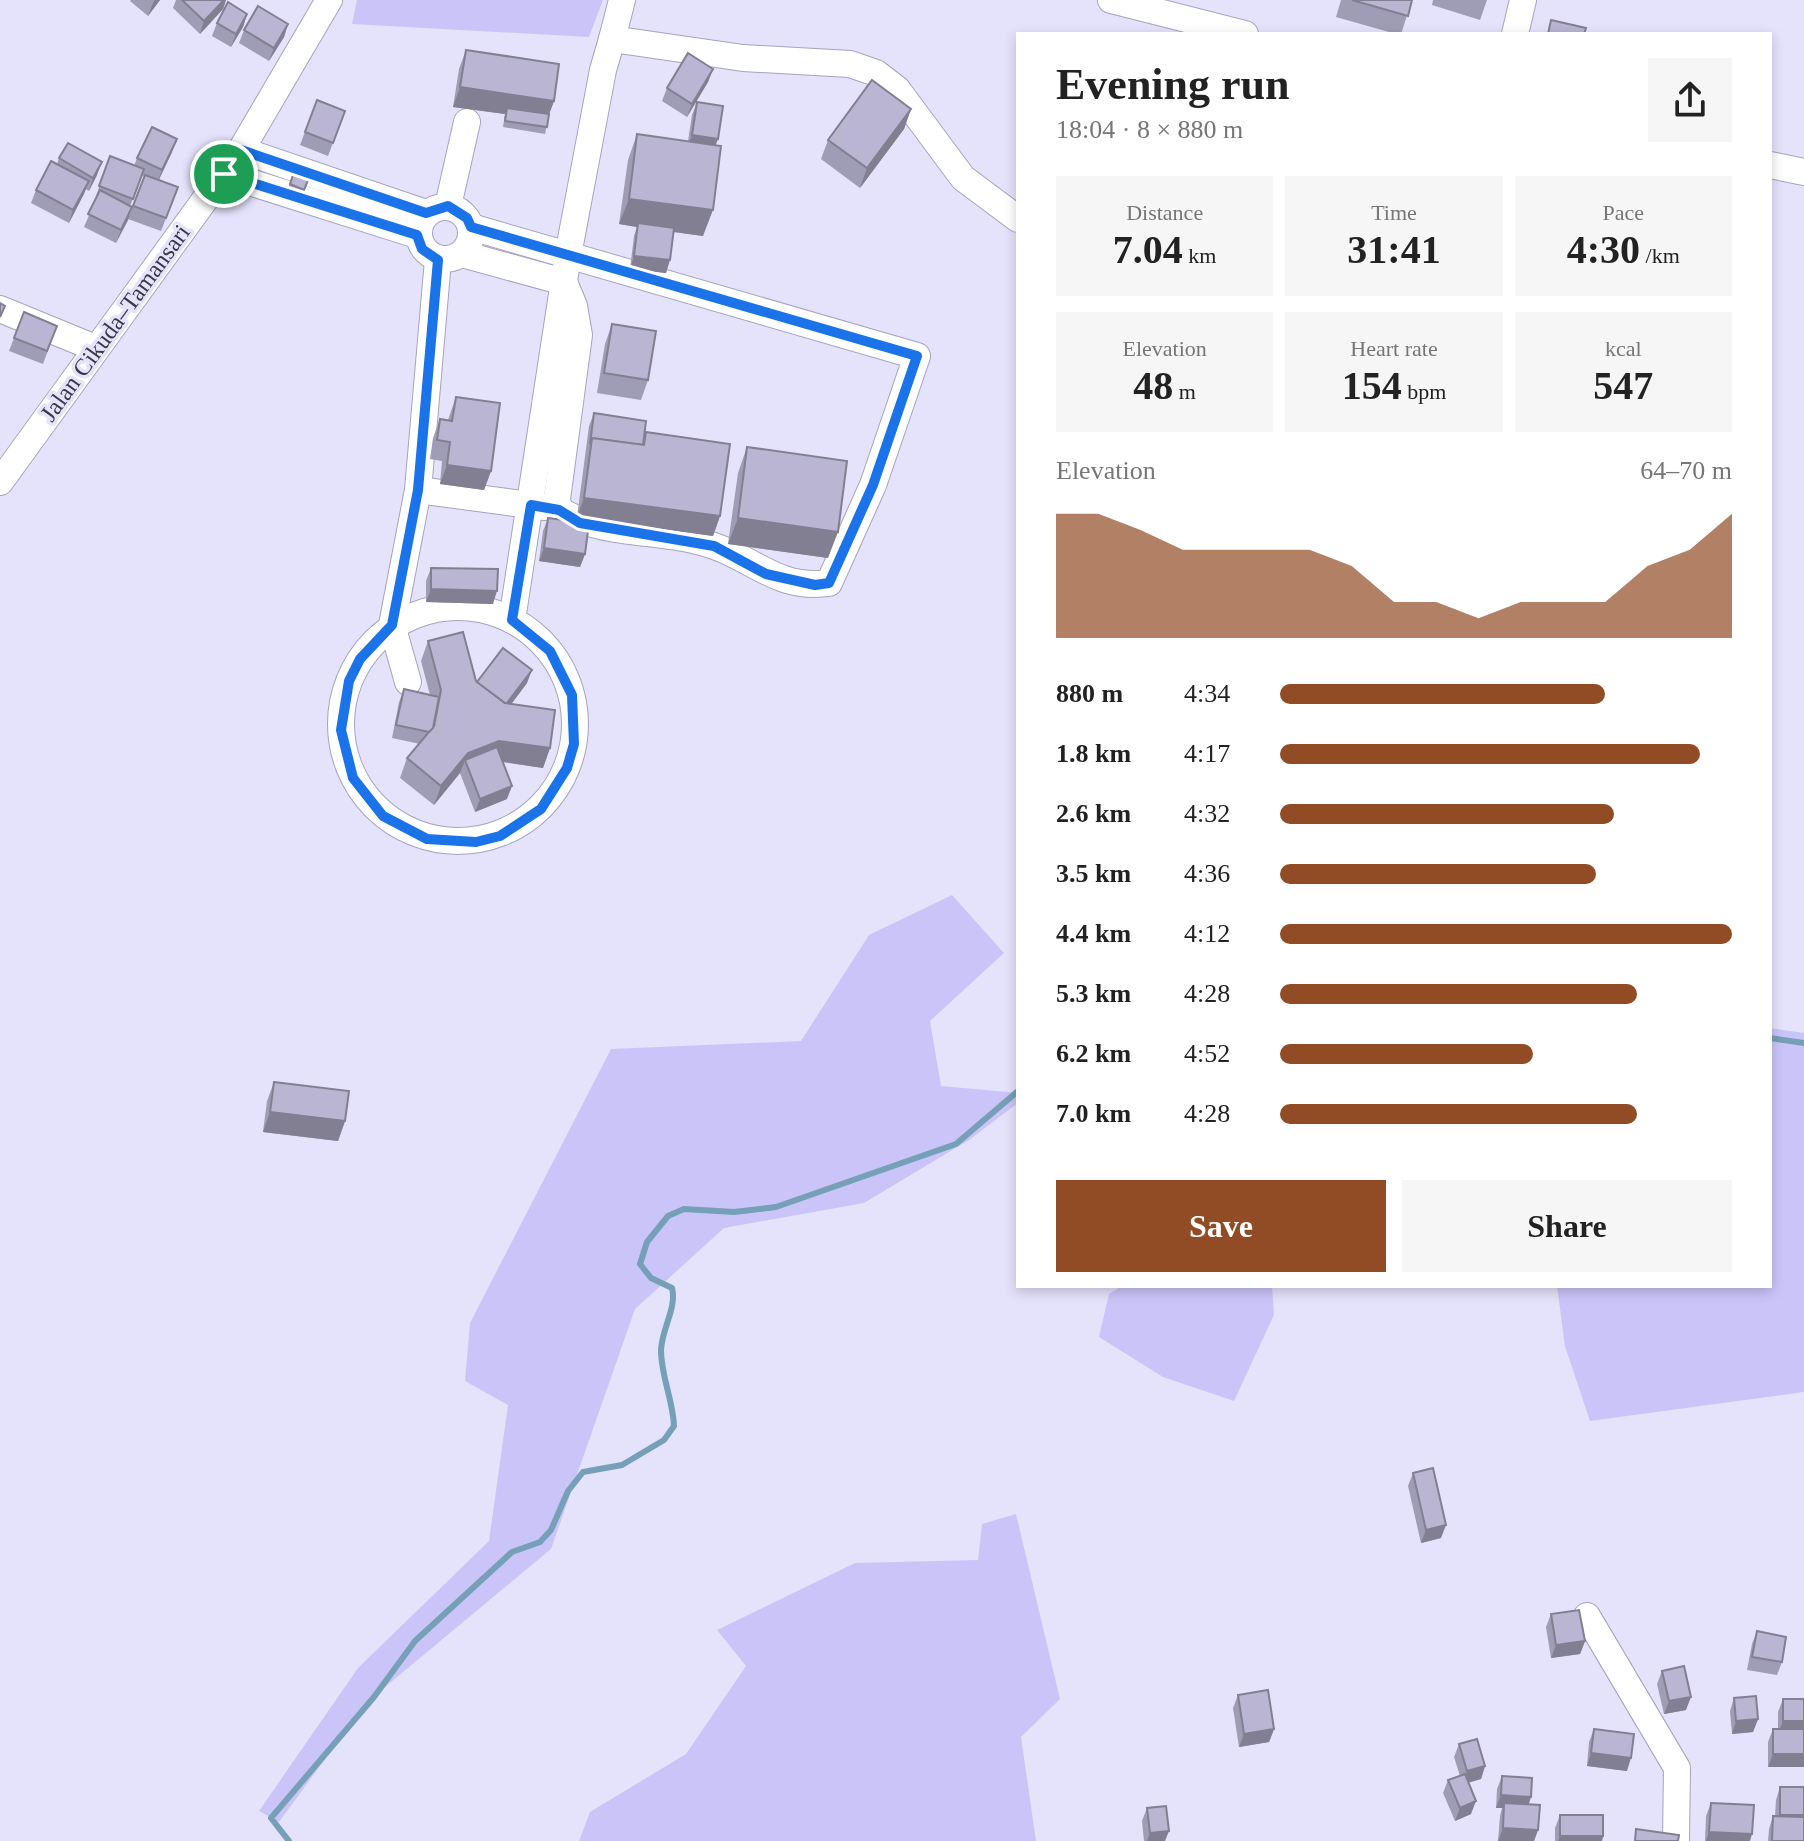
<!DOCTYPE html>
<meta charset="utf-8">
<style>
:root{--surface:#fff;--page:#f6f6f6;--text:#222;--muted:#767676;--accent:#914b25}
body{margin:0;font-family:"Times New Roman",serif;background:var(--page);color:var(--text);height:100vh;display:flex;flex-direction:column;font-size:30px;white-space:nowrap}
*{box-sizing:border-box;margin:0}
p{font-size:26px;color:var(--muted)}
.icon{flex:none;width:44px;height:44px;fill:none;stroke:currentColor;stroke-width:2;stroke-linecap:round;stroke-linejoin:round}
.map{position:relative;flex:1;overflow:hidden}
.panel{position:absolute;left:1016px;top:32px;width:756px;height:1256px;display:flex;flex-direction:column;background:var(--surface);border-radius:0px;box-shadow:0 4px 12px #0003}
.panel>*{flex:none}
.pin{position:absolute;display:grid;place-items:center;width:68px;height:68px;color:#fff;margin:-34px;border:4px solid #fff;border-radius:50%;box-shadow:0 2px 8px #0007}
.round{display:grid;place-items:center;flex:none;width:84px;height:84px;border-radius:0px;background:var(--page)}
.headline{display:flex;align-items:center;justify-content:space-between;height:136px;padding:0 40px}
h1{font-size:44px;font-weight:800;line-height:60px}
.metrics{display:grid;grid-template-columns:repeat(3,1fr);gap:12px;height:136px;padding:8px 40px}
.metrics div{display:grid;align-content:center;border-radius:0px;background:var(--page);text-align:center}
.metrics b{font-size:40px;font-weight:800}
.metrics small{font-size:22px;font-weight:400}
.metrics p{font-size:22px}
.chart{height:224px;padding:16px 40px}
.chart p{display:flex;justify-content:space-between}
.chart svg{width:100%;height:144px;margin-top:8px;fill:var(--accent);opacity:.7}
.button{display:flex;gap:16px;margin-top:auto;padding:16px 40px}
.button a{flex:1;height:92px;border-radius:0px;background:var(--accent);color:#fff;font-size:32px;font-weight:800;line-height:92px;text-align:center}
.button a+a{background:var(--page);color:var(--text)}
ul{padding:0 40px;list-style:none;font-size:26px}
li{display:grid;grid-template-columns:128px 96px 1fr;align-items:center;height:60px}
li i{height:20px;border-radius:10px;background:var(--accent)}
.map>svg:first-child{display:block}
.green{fill:#cbc4f9}
.lines{fill:none;stroke-linecap:round;stroke-linejoin:round}
.stream{stroke:#75a0b7;stroke-width:6}
.minor-casing{stroke:#a6a3c0;stroke-width:28}
.minor{stroke:#fff;stroke-width:26}
.wall{fill:#9f9cb5}
.shaded-wall{fill:#827f93}
.building{fill:#b9b5d2;stroke:#827f93;stroke-width:2}
.route-casing{stroke:#fff;stroke-width:16}
.route{stroke:#1a73e8;stroke-width:10}
.labels{text-anchor:middle;stroke-width:7;stroke-linejoin:round;paint-order:stroke}
.street-label{font-size:24px;fill:#3a3844;stroke:#e5e2fb}
</style>
<div class="map">
<svg width="1804" height="1841" viewBox="0 0 1804 1841">
<rect width="100%" height="100%" fill="#e5e2fb"/>
<g class="green">
<polygon points="357,0 603,0 589,37 352,24"/>
<polygon points="952,895 1004,953 930,1021 941,1086 1018,1093 1018,1103 969,1140 864,1203 724,1228 635,1309 551,1549 367,1702 279,1822 259,1811 358,1668 489,1541 508,1405 465,1381 470,1323 611,1049 801,1041 869,935"/>
<polygon points="1770,1028 1804,1033 1804,1392 1590,1421 1565,1346 1557,1286 1770,1286"/>
<polygon points="1122,1286 1272,1286 1274,1315 1234,1401 1163,1377 1099,1337 1109,1294"/>
<polygon points="1016,1514 1060,1699 1021,1737 1036,1841 579,1841 590,1812 686,1754 746,1666 717,1630 855,1563 978,1560 982,1524"/>
</g>
<g class="lines">
<g class="stream">
<polyline points="1770,1038 1804,1043"/>
<path d="M289,1841L271,1818L374,1697L415,1641L512,1552L540,1542L551,1530L568,1491L583,1472L622,1465L664,1440L674,1426C673,1400 661,1376 661,1350C662,1328 677,1308 672,1288L651,1278L640,1264L647,1242L668,1216L684,1209L734,1212L776,1207L956,1144L1018,1091"/>
</g>
<g class="minor-casing">
<g id="minor">
<polyline points="1111,0 1245,34"/>
<polyline points="1515,34 1523,0"/>
<polyline points="612,39 622,0"/>
<polyline points="241,150 426,213"/>
<polyline points="1770,165 1804,172"/>
<polyline points="224,174 417,235"/>
<polyline points="448,206 467,122"/>
<circle cx="445" cy="233" r="26"/>
<path d="M471,227L917,356L873,485L829,583C779,590 755,560 714,546C664,528 606,538 559,510L557,499L579,335L574,306L564,282"/>
<polyline points="462,254 564,282"/>
<polyline points="0,309 95,348"/>
<polyline points="0,482 241,150 329,0"/>
<polyline points="418,490 545,507"/>
<circle cx="458" cy="724" r="117"/>
<polyline points="512,620 568,255 603,70 612,39 743,58 850,64 876,73 897,89 963,178 1018,219"/>
<polyline points="408,682 392,625 418,490 438,260"/>
<polyline points="1587,1616 1677,1768 1676,1841"/>
</g>
</g>
<use href="#minor" class="minor"/>
</g>
<g class="wall">
<polygon points="131,0 160,0 148,16 130,1"/>
<polygon points="176,0 226,0 223,9 200,34 173,8"/>
<polygon points="1341,0 1412,0 1401,34 1396,34 1336,17"/>
<polygon points="1433,0 1487,0 1480,20 1432,5"/>
<polygon points="247,14 243,27 231,47 212,36 217,23"/>
<polygon points="288,24 284,37 269,61 239,43 244,30"/>
<polygon points="466,50 554,101 549,114 545,134 503,127 505,114 453,107 459,69"/>
<polygon points="713,69 708,82 687,117 662,101 667,88"/>
<polygon points="317,100 345,111 328,156 300,145"/>
<polygon points="697,102 716,145 703,236 674,232 666,273 630,269 634,236 637,227 619,224 628,160 637,134 688,141 692,115"/>
<polygon points="911,109 904,129 860,188 821,159 828,140"/>
<polygon points="172,152 159,180 178,187 161,231 128,219 144,177 142,175 130,206 128,220 116,243 84,227 96,199 95,199 110,156 134,166 137,158"/>
<polygon points="59,158 97,175 89,191 86,189 69,223 31,203 36,190 57,164"/>
<polygon points="294,172 309,178 302,197 287,191"/>
<polygon points="24,312 57,326 43,364 9,351"/>
<polygon points="612,324 648,380 641,400 597,393 605,344"/>
<polygon points="456,397 491,471 484,490 440,484 442,461 430,459 433,438 440,419 448,420"/>
<polygon points="594,413 644,439 646,432 720,516 713,536 577,517 589,426"/>
<polygon points="747,447 828,558 728,544 738,473"/>
<polygon points="548,518 585,554 580,567 539,561 543,531"/>
<polygon points="431,568 493,604 426,602 426,581"/>
<polygon points="428,641 477,682 527,683 511,704 550,748 543,768 502,762 507,799 475,812 460,773 434,805 400,778 407,758 420,744 392,738 399,702 404,689 430,695 421,661"/>
<polygon points="274,1082 345,1121 338,1141 263,1132 267,1101"/>
<polygon points="1413,1473 1441,1538 1421,1543 1408,1486"/>
<polygon points="1551,1614 1585,1641 1580,1654 1551,1658 1546,1627"/>
<polygon points="1757,1631 1782,1662 1777,1675 1747,1670 1752,1644"/>
<polygon points="1662,1671 1686,1710 1664,1714 1657,1684"/>
<polygon points="1238,1695 1274,1729 1269,1742 1239,1747 1233,1708"/>
<polygon points="1734,1698 1758,1719 1753,1732 1732,1734 1730,1711"/>
<polygon points="1783,1699 1804,1699 1768,1767 1768,1742 1773,1729 1778,1729 1778,1712"/>
<polygon points="1594,1729 1627,1771 1587,1766 1589,1742"/>
<polygon points="1459,1744 1485,1766 1481,1779 1468,1783 1471,1814 1455,1821 1443,1793 1448,1780 1460,1776 1454,1757"/>
<polygon points="1502,1776 1528,1804 1538,1830 1534,1841 1498,1841 1500,1816 1502,1808 1496,1808 1497,1789"/>
<polygon points="1780,1787 1804,1841 1768,1841 1769,1829 1773,1816 1775,1816 1776,1800"/>
<polygon points="1711,1803 1750,1841 1705,1841 1706,1816"/>
<polygon points="1147,1808 1165,1841 1144,1841 1142,1821"/>
<polygon points="1560,1815 1603,1836 1602,1841 1626,1841 1555,1841 1555,1828"/>
</g>
<g class="shaded-wall">
<polygon points="155,0 160,0 148,16 153,3"/>
<polygon points="224,0 226,0 223,9 200,34 204,21"/>
<polygon points="247,14 243,27 231,47 236,34"/>
<polygon points="288,24 284,37 269,61 274,48"/>
<polygon points="713,69 708,82 687,117 692,104"/>
<polygon points="460,87 554,101 547,120 507,108 505,114 453,107"/>
<polygon points="911,109 904,129 860,188 867,168"/>
<polygon points="692,135 718,139 713,152 687,148"/>
<polygon points="177,139 172,152 157,183 162,170"/>
<polygon points="102,162 97,175 89,191 93,178"/>
<polygon points="89,181 84,194 69,223 73,210"/>
<polygon points="629,199 713,210 703,236 638,227 638,223 637,227 619,224"/>
<polygon points="132,207 128,220 116,243 121,230"/>
<polygon points="634,256 670,260 666,273 630,269"/>
<polygon points="447,465 491,471 484,490 440,484"/>
<polygon points="584,498 720,516 713,536 577,517"/>
<polygon points="738,518 838,532 828,558 728,544"/>
<polygon points="544,548 585,554 580,567 539,561"/>
<polygon points="431,589 497,591 493,604 426,602"/>
<polygon points="532,670 527,683 498,722 502,709"/>
<polygon points="499,741 550,748 543,768 492,760 465,760 460,773 434,805 441,786 468,753"/>
<polygon points="512,786 507,799 475,812 480,799"/>
<polygon points="270,1112 345,1121 338,1141 263,1132"/>
<polygon points="1446,1525 1441,1538 1421,1543 1426,1530"/>
<polygon points="1585,1641 1580,1654 1551,1658 1556,1645"/>
<polygon points="1691,1697 1686,1710 1664,1714 1669,1701"/>
<polygon points="1758,1719 1753,1732 1732,1734 1736,1721"/>
<polygon points="1783,1721 1804,1721 1804,1734 1778,1734"/>
<polygon points="1274,1729 1269,1742 1239,1747 1244,1734"/>
<polygon points="1591,1753 1631,1758 1627,1771 1587,1766"/>
<polygon points="1773,1754 1804,1754 1804,1767 1768,1767"/>
<polygon points="1485,1766 1481,1779 1462,1784 1467,1771"/>
<polygon points="1501,1795 1531,1797 1527,1810 1504,1803 1503,1808 1496,1808"/>
<polygon points="1476,1801 1471,1814 1455,1821 1460,1808"/>
<polygon points="1503,1828 1538,1830 1534,1841 1498,1841"/>
<polygon points="1169,1831 1165,1841 1147,1841 1150,1833"/>
<polygon points="1709,1832 1752,1834 1750,1841 1706,1841"/>
<polygon points="1560,1836 1603,1836 1602,1841 1558,1841"/>
</g>
<g class="building">
<polygon points="182,0 224,0 204,21"/>
<polygon points="1352,0 1412,0 1408,16"/>
<polygon points="228,2 247,14 236,34 217,23"/>
<polygon points="258,6 288,24 274,48 244,30"/>
<polygon points="1551,20 1586,28 1584,34 1548,34"/>
<polygon points="466,50 559,64 554,101 460,87"/>
<polygon points="688,53 713,69 692,104 667,88"/>
<polygon points="872,80 911,109 867,168 828,140"/>
<polygon points="317,100 345,111 333,143 305,132"/>
<polygon points="697,102 723,106 718,139 692,135"/>
<polygon points="507,108 549,114 547,127 505,121"/>
<polygon points="152,127 177,139 162,170 137,158"/>
<polygon points="637,134 721,146 713,210 629,199"/>
<polygon points="68,143 102,162 93,178 59,158"/>
<polygon points="110,156 144,169 133,199 99,186"/>
<polygon points="51,161 89,181 73,210 36,190"/>
<polygon points="294,172 309,178 304,190 290,184"/>
<polygon points="145,175 178,187 166,218 133,206"/>
<polygon points="100,190 132,207 121,230 88,214"/>
<polygon points="638,223 674,228 670,260 634,256"/>
<polygon points="0,303 5,306 0,317"/>
<polygon points="24,312 57,326 47,351 14,338"/>
<polygon points="612,324 656,331 648,380 604,373"/>
<polygon points="456,397 500,403 491,471 447,465 450,442 437,440 440,419 452,421"/>
<polygon points="594,413 646,421 643,445 592,438 590,444"/>
<polygon points="646,432 730,444 720,516 584,498 592,438 644,445"/>
<polygon points="747,447 847,461 838,532 738,518"/>
<polygon points="548,518 589,523 585,554 544,548"/>
<polygon points="431,568 498,569 497,591 431,589"/>
<polygon points="463,632 476,681 505,703 555,710 550,748 499,741 468,753 441,786 407,758 434,726 441,690 428,641"/>
<polygon points="503,648 532,670 507,703 505,703 477,682"/>
<polygon points="404,689 439,697 433,728 429,732 396,725"/>
<polygon points="497,747 512,786 480,799 465,760"/>
<polygon points="274,1082 349,1091 345,1121 270,1112"/>
<polygon points="1433,1468 1446,1525 1426,1530 1413,1473"/>
<polygon points="1579,1610 1585,1641 1556,1645 1551,1614"/>
<polygon points="1757,1631 1786,1637 1782,1662 1752,1657"/>
<polygon points="1684,1666 1691,1697 1669,1701 1662,1671"/>
<polygon points="1268,1690 1274,1729 1244,1734 1238,1695"/>
<polygon points="1756,1696 1758,1719 1736,1721 1734,1698"/>
<rect x="1783" y="1699" width="21" height="22"/>
<polygon points="1594,1729 1634,1734 1631,1758 1591,1753"/>
<rect x="1773" y="1729" width="31" height="25"/>
<polygon points="1477,1739 1485,1766 1467,1771 1459,1744"/>
<polygon points="1465,1774 1476,1801 1460,1808 1448,1780"/>
<polygon points="1502,1776 1532,1778 1531,1797 1501,1795"/>
<rect x="1780" y="1787" width="24" height="28"/>
<polygon points="1504,1803 1540,1805 1538,1830 1503,1828"/>
<polygon points="1711,1803 1754,1805 1752,1834 1709,1832"/>
<polygon points="1166,1806 1169,1831 1150,1833 1147,1808"/>
<rect x="1560" y="1815" width="43" height="21"/>
<polygon points="1773,1816 1804,1817 1804,1841 1772,1841"/>
<polygon points="1636,1829 1679,1835 1678,1841 1635,1841"/>
</g>
<g class="lines">
<g class="route-casing">
<polygon id="route" points="241,150 426,213 448,206 467,218 471,227 917,356 873,485 829,583 815,585 766,574 714,546 580,523 559,510 531,505 512,620 550,651 572,695 574,744 567,768 541,809 500,836 476,842 427,839 383,816 353,778 341,730 349,681 360,659 392,625 418,490 438,260 422,249 417,235 224,174"/>
</g>
<use href="#route" class="route"/>
</g>
<g class="labels">
<g class="street-label">
<text transform="translate(115 323) rotate(-54)" y="8">Jalan Cikuda–Tamansari</text>
</g>
</g>
</svg>
<div class="pin" style="left:224px;top:174px;background:#1e9e55"><svg class="icon" aria-label="arrive" viewBox="0 0 24 24"><path d="M6 21V4h12l-3 4 3 4H6"/></svg></div>
<section class="panel">
<div class="headline"><div><h1>Evening run</h1><p>18:04 · 8 × 880 m</p></div><a class="round"><svg class="icon" aria-label="share" viewBox="0 0 24 24"><path d="M12 15V3M7 8l5-5 5 5M5 13v7h14v-7"/></svg></a></div>
<div class="metrics">
<div><p>Distance</p><b>7.04<small> km</small></b></div>
<div><p>Time</p><b>31:41</b></div>
<div><p>Pace</p><b>4:30<small> /km</small></b></div>
</div>
<div class="metrics">
<div><p>Elevation</p><b>48<small> m</small></b></div>
<div><p>Heart rate</p><b>154<small> bpm</small></b></div>
<div><p>kcal</p><b>547</b></div>
</div>
<div class="chart"><p><span>Elevation</span>64–70 m</p>
<svg viewBox="0 0 160 44" preserveAspectRatio="none"><path d="M0 44V6L10 6L20 11L30 17L40 17L50 17L60 17L70 22L80 33L90 33L100 38L110 33L120 33L130 33L140 22L150 17L160 6V44z"/></svg>
</div>
<ul>
<li><b>880 m</b>4:34<i style="width:72%"></i></li>
<li><b>1.8 km</b>4:17<i style="width:93%"></i></li>
<li><b>2.6 km</b>4:32<i style="width:74%"></i></li>
<li><b>3.5 km</b>4:36<i style="width:70%"></i></li>
<li><b>4.4 km</b>4:12<i style="width:100%"></i></li>
<li><b>5.3 km</b>4:28<i style="width:79%"></i></li>
<li><b>6.2 km</b>4:52<i style="width:56%"></i></li>
<li><b>7.0 km</b>4:28<i style="width:79%"></i></li>
</ul>
<div class="button"><a>Save</a><a>Share</a></div>
</section>
</div>
